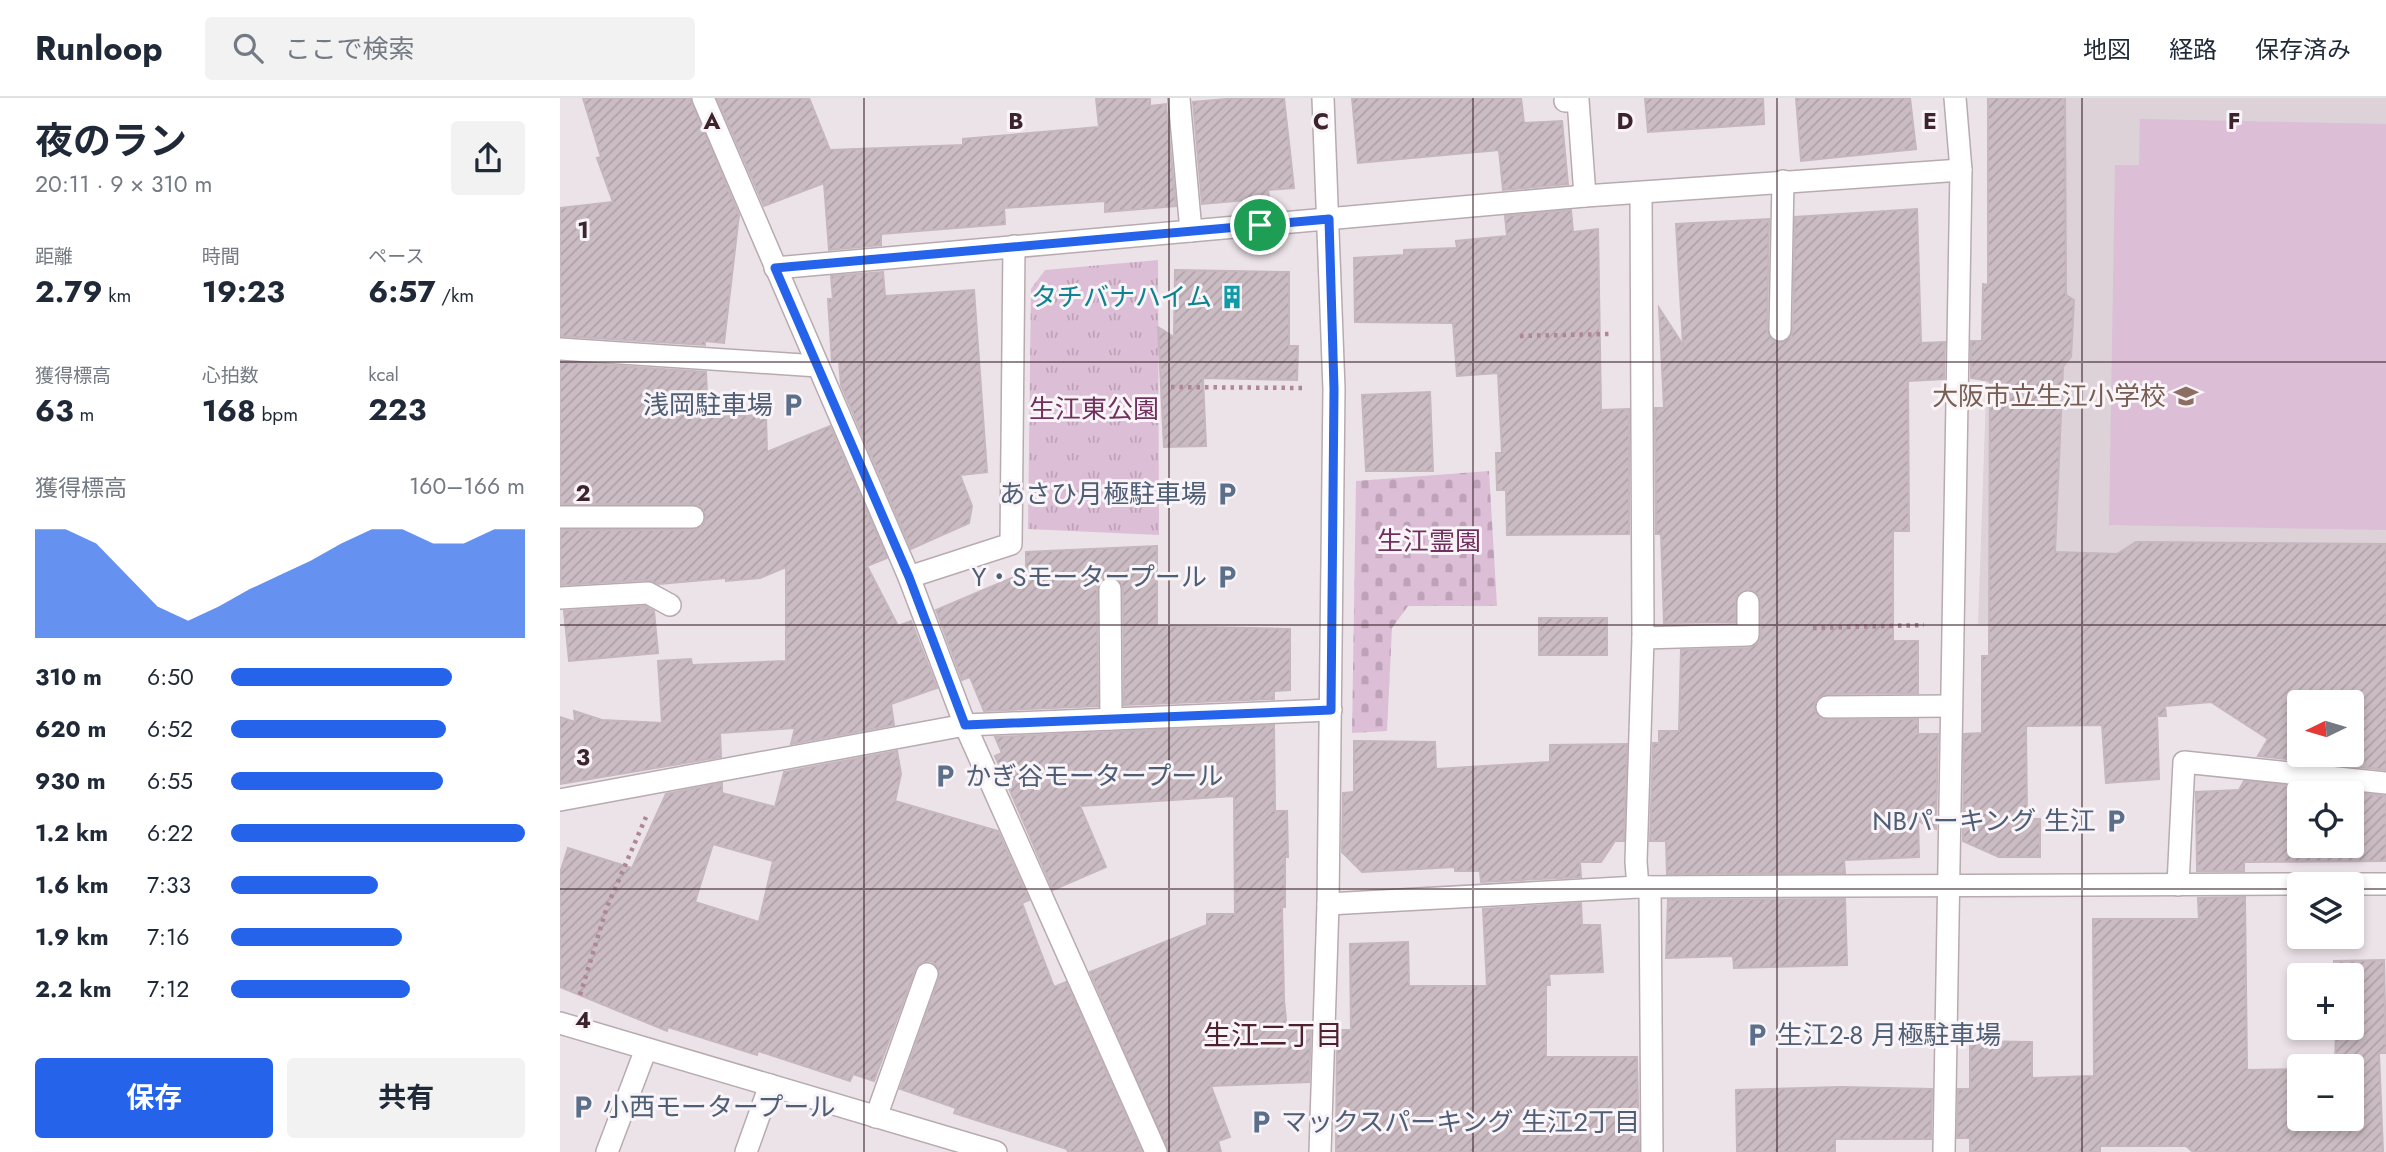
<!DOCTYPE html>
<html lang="ja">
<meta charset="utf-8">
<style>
:root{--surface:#fff;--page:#f2f2f3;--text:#1f2937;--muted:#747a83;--line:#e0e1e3;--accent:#2563eb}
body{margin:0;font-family:Jost,"Noto Sans JP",sans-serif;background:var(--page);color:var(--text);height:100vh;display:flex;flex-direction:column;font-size:26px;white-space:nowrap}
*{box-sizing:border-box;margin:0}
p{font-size:23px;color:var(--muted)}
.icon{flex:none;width:38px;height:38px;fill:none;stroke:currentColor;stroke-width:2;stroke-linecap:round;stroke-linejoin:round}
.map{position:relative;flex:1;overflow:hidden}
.side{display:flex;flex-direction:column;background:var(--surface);width:560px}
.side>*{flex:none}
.needle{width:46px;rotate:265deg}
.tools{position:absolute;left:1727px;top:592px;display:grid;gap:14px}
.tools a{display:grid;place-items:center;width:77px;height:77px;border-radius:7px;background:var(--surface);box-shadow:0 4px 10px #0003;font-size:35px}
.pin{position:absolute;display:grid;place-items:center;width:60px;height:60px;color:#fff;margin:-30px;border:4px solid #fff;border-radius:50%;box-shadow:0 2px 7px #0007}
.round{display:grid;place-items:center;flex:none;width:74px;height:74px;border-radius:7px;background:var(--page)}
.headline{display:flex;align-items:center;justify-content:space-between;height:119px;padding:0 35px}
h1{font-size:38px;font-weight:700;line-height:52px}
.figures{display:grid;grid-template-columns:repeat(3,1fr);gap:10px;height:119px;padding:7px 35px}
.figures div{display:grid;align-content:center}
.figures b{font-size:30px;font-weight:700}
.figures small{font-size:19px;font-weight:400}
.figures p{font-size:19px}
.chart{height:196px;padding:14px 35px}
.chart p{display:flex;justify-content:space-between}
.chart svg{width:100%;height:126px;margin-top:7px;fill:var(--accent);opacity:.7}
.button{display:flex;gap:14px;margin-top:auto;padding:14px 35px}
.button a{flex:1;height:80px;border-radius:7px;background:var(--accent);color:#fff;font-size:28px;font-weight:700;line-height:80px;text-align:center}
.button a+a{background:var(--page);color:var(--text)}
ul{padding:0 35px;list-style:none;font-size:23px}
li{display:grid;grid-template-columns:112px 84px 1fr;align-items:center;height:52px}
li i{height:18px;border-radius:9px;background:var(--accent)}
header{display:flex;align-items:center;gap:42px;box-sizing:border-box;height:98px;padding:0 35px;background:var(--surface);border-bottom:2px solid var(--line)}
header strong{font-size:33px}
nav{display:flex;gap:38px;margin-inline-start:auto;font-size:24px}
.search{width:490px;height:63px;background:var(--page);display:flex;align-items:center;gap:18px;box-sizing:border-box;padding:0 24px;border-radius:7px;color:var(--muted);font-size:26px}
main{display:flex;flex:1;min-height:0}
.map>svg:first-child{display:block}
.built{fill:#dcd2d7}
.grass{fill:url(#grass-tufts)}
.cemetery{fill:url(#cemetery-stones)}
.pitch{fill:#dcbed6}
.building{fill:url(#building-hatch);stroke:#c6b6be;stroke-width:2;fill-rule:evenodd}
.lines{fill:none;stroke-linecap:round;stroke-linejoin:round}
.minor-casing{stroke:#b8aab0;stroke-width:24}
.path{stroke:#ae8695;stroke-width:4.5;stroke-dasharray:3.5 5;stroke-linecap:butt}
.minor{stroke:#fff;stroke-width:21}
.route-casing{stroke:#fff;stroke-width:14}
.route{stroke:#2563eb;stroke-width:9}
.grid{fill:none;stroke:#3d242c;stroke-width:2;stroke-opacity:0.55}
.labels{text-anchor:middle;stroke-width:6;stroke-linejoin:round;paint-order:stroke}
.culture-label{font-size:26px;fill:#0d838f;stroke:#f9f4f7;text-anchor:end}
.education-label{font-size:26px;fill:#785e54;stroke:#f9f4f7;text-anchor:end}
.service-label{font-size:26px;fill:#4e5e75;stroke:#f9f4f7;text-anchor:end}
.park-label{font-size:26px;fill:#71305d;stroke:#f9f4f7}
.neighbourhood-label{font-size:28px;fill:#4e212f;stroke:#f9f4f7}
.grid-label{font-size:23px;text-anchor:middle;font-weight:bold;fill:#3d242c;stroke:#f9f4f7;stroke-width:6;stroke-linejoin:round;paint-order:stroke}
</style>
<header>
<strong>Runloop</strong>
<div class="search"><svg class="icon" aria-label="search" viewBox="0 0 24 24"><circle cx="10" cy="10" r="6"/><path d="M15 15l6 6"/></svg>ここで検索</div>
<nav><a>地図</a><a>経路</a><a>保存済み</a></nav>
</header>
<main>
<section class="side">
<div class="headline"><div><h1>夜のラン</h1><p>20:11 · 9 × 310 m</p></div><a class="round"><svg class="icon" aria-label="share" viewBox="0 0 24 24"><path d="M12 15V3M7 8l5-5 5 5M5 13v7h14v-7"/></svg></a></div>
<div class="figures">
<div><p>距離</p><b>2.79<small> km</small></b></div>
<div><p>時間</p><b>19:23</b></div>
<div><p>ペース</p><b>6:57<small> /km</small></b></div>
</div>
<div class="figures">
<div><p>獲得標高</p><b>63<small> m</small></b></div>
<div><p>心拍数</p><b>168<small> bpm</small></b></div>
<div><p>kcal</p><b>223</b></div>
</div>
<div class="chart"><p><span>獲得標高</span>160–166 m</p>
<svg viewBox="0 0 160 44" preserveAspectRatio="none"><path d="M0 44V6L10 6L20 11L30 22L40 33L50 38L60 33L70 27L80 22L90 17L100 11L110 6L120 6L130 11L140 11L150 6L160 6V44z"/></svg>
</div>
<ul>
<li><b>310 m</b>6:50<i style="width:75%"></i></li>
<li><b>620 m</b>6:52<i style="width:73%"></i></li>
<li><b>930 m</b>6:55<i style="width:72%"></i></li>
<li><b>1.2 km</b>6:22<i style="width:100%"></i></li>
<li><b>1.6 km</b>7:33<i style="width:50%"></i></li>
<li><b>1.9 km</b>7:16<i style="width:58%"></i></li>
<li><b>2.2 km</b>7:12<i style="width:61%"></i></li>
</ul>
<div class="button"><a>保存</a><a>共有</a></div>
</section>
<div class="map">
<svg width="1826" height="1054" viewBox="0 0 1826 1054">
<defs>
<pattern id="grass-tufts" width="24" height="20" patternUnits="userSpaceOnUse" patternTransform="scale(1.75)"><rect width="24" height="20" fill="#dcbed6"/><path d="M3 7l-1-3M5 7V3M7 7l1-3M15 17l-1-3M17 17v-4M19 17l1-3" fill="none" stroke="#bea3b8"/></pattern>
<pattern id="cemetery-stones" width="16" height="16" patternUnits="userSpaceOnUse" patternTransform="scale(1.75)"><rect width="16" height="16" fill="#dcbed6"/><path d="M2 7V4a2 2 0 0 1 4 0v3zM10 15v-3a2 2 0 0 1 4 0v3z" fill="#bea3b8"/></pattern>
<pattern id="building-hatch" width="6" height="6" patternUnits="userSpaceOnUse" patternTransform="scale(1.75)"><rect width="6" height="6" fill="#cabcc2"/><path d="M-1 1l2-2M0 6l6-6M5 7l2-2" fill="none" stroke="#aea1a7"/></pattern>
</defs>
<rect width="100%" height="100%" fill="#ece3e8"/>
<polygon class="built" points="1428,0 1826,0 1826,541 1418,526 1434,70"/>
<polygon class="grass" points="598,162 599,437 468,431 471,191 485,172"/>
<polygon class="cemetery" points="929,373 937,508 848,508 832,530 827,633 792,635 796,383"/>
<polygon class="pitch" points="1580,21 1826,26 1826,432 1549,427 1555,67 1579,67"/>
<g class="building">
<polygon points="23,0 130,0 179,117 164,245 145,243 145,247 0,238 0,110 53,104 37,60 41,59"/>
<polygon points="157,0 249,0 270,52 403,47 403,41 539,29 536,0 590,0 590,8 606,6 616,108 545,114 545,103 444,110 445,126 321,136 321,147 269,152 264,85 204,108"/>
<polygon points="678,0 724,0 734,90 708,92 709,100 642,106 633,4"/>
<polygon points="792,0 961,0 964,25 1002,23 1008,86 943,92 939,52 798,65"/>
<polygon points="1085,0 1203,0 1204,26 1088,34"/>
<polygon points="1236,0 1350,0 1356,51 1241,63"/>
<path d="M1428,0H1505L1506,197L1514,202L1511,259L1503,269L1495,454L1557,456L1576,444L1826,446V672L1698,658L1708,641L1651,604L1605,608L1606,618H1597L1599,681L1546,685L1542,627L1466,628L1467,721H1480V759H1439L1403,743L1404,636L1422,635V558H1429L1430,283L1411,280V243H1422L1423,186L1428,187ZM1740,604H1792V656H1740Z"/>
<polygon points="1357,111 1361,245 1385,244 1384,281 1348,283 1349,433 1333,433 1333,543 1358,543 1358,595 1266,596 1256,602 1254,610 1260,620 1267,622 1358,621 1358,636 1378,636 1376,731 1358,723 1359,759 1284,762 1285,775 1107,776 1106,743 1090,743 1093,645 1099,645 1099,633 1119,633 1121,552 1189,550 1199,544 1201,537 1200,498 1189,491 1176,498 1175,524 1104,525 1101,436 1096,436 1095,310 1104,310 1099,210 1123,247 1116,126 1209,121 1207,232 1213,243 1220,245 1231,239 1233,232 1235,119"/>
<polygon points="1011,112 1013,134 1038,131 1041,312 1069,311 1069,436 947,437 946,392 937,392 936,355 942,355 938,275 897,278 893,225 795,224 794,160 844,157 844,152 897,150 896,143 947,138 945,118"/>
<polygon points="615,172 729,174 729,248 738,248 737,282 643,280 646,348 604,349 598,229 614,239"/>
<polygon points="323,174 325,198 414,192 427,374 400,377 412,408 409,425 351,451 281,287 279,263 272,264 268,201 273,201 271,178"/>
<polygon points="0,264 146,274 148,319 206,317 207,354 270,328 327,460 307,468 338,528 351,523 377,590 331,606 334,627 231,646 235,630 160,635 161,659 0,686 0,619 15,624 14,613 42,622 102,625 98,563 131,561 132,567 226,563 226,469 200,480 166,483 166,480 99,486 87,482 1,487 0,432 133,432 144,426 146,418 140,408 133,406 0,406"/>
<polygon points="870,294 873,373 806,373 802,297"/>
<polygon points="597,448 597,528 730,531 730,592 714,593 714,601 564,607 563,491 557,480 549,478 539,484 537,491 538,608 424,613 410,579 402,582 376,512 466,474 466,454"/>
<polygon points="85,508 94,513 98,555 9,563 4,513"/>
<rect x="979" y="520" width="68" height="37"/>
<polygon points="714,627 715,713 727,713 728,759 725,759 725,809 722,809 724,902 727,932 751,932 749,984 651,988 670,1039 658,1043 661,1054 609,1054 530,874 647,827 647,816 675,816 674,698 520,708 546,769 493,792 435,658 442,655 435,639"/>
<polygon points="794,643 875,644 876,671 990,664 990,647 1067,646 1064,743 1055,743 1041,764 1020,764 1021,779 921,784 920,773 895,773 895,769 802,774 782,754 783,695 794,694"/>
<path d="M337,653L341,676L335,703L438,733L469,802L462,805L494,889L506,884L582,1054H508L507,1051L394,1015L396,1010L340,991L379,880L377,868L371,863L359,866L355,872L314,983L293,976L290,983L198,953L197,957L108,929L107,933L0,889V775L8,750L72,770L106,696L162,685V695L215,709L224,674ZM153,746L213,763L199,824L135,804Z"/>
<path d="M1684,683L1826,698V763L1684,764V773H1637L1636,694L1679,692ZM1740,695H1792V747H1740Z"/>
<polygon points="1685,799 1687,972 1740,971 1740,1020 1792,1020 1792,968 1775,968 1776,929 1792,929 1792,877 1774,877 1774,863 1824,862 1826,955 1819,955 1823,1054 1633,1054 1626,1048 1540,1048 1540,1054 1410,1054 1410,1040 1397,1040 1398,991 1410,991 1410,943 1472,944 1472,980 1534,978 1533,821 1639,821 1638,800"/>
<polygon points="1285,801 1287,867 1174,870 1173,858 1106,860 1108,802"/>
<polygon points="1021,805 1022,827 1040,827 1043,874 989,876 990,887 986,887 986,959 1077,959 1079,1054 776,1054 777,932 791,932 790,846 848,844 849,888 927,888 923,811"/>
<polygon points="1281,989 1372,991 1371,1041 1275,1041 1275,1054 1177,1054 1176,992"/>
</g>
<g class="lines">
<g class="minor-casing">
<g id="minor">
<polyline points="143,0 349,479 405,627 596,1054"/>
<polyline points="619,0 631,133"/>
<polyline points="1005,3 1018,2 1025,98"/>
<polyline points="215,170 1025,98 1401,72"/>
<polyline points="1220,232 1223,83"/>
<polyline points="0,251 258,268"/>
<polyline points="0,419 133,419"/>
<polyline points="349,479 451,446 454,148"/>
<polyline points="550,491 551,621"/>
<polyline points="0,500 88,495 110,507"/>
<polyline points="1083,540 1188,537 1188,504"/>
<polyline points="1267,609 1390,608"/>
<polyline points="0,702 405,627 771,612"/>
<polyline points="1792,786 1826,786"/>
<polyline points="1618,787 1624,664 1826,685"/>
<polyline points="1078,789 1076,764 1083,540 1081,95"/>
<polyline points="1090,789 1092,1054"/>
<polyline points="768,806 1078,789 1740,786"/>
<polyline points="0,925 436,1054"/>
<polyline points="316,1019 367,876"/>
<polyline points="47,1054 86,951"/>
<polyline points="186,1054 210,987"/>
<polyline points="760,1054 768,806 774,291 763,0"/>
<polyline points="1384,1054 1401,72 1395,0"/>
</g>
</g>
<g class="path">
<polyline points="960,238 1050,236"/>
<polyline points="611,289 743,290"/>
<polyline points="1253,530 1364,527"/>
<polyline points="20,897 47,809 86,719"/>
</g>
<use href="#minor" class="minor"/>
</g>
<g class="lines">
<g class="route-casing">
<polygon id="route" points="769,121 774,291 771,612 405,627 349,479 215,170"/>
</g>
<use href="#route" class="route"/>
</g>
<path class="grid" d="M304,0V1054M609,0V1054M913,0V1054M1217,0V1054M1522,0V1054M0,264H1826M0,527H1826M0,791H1740M1792,791H1826"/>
<defs>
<g id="building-bare" transform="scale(1.89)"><path d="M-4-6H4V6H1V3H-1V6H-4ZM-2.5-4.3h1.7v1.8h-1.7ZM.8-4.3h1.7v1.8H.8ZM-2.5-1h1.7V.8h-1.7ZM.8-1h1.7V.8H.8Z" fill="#0f9aa8" stroke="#f9f4f7" stroke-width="2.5" paint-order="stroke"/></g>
<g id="school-bare" transform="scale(1.89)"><path d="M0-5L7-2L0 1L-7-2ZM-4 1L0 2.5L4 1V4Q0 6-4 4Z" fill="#8d6e63" stroke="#f9f4f7" stroke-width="2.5" paint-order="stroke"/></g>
<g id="parking-bare" transform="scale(1.89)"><path d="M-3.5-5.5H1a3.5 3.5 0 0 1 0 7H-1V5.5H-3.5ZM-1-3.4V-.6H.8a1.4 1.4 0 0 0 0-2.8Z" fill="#5c6f8a" stroke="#f9f4f7" stroke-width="2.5" paint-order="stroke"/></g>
</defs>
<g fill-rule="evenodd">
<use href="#building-bare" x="672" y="199"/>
<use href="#school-bare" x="1626" y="298"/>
<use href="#parking-bare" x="233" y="307"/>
<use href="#parking-bare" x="667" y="396"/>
<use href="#parking-bare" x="667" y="479"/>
<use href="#parking-bare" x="385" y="678"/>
<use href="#parking-bare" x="1556" y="723"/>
<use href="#parking-bare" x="1197" y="937"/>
<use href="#parking-bare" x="23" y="1009"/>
<use href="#parking-bare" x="701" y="1024"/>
</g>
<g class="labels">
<g class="culture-label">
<text x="652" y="208">タチバナハイム</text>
</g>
<g class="education-label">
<text x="1606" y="307">大阪市立生江小学校</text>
</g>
<g class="service-label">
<text x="213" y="316">浅岡駐車場</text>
<text x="647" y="405">あさひ月極駐車場</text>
<text x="647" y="488">Y・Sモータープール</text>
<text x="405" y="687" text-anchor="start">かぎ谷モータープール</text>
<text x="1536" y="732">NBパーキング 生江</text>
<text x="1217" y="946" text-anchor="start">生江2-8 月極駐車場</text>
<text x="43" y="1018" text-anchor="start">小西モータープール</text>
<text x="721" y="1033" text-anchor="start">マックスパーキング 生江2丁目</text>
</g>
<g class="park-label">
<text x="534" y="320">生江東公園</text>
<text x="869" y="452">生江霊園</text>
</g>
<g class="neighbourhood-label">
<text x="713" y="947">生江二丁目</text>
</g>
</g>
<g class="grid-label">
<text x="152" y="31">A</text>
<text x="456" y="31">B</text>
<text x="761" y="31">C</text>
<text x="1065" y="31">D</text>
<text x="1370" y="31">E</text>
<text x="1674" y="31">F</text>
<text x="23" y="140">1</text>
<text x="23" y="403">2</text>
<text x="23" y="667">3</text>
<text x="23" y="930">4</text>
</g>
</svg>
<div class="tools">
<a><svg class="needle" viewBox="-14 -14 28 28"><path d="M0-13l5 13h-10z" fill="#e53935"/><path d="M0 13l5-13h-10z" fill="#747a83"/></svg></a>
<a><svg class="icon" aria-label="locate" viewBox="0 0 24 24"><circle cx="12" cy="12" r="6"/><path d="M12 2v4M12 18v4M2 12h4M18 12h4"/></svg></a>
<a><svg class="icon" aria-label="layers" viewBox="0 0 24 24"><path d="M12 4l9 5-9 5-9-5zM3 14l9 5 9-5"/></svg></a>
<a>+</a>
<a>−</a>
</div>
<div class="pin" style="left:700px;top:127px;background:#1e9e55"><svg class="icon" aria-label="arrive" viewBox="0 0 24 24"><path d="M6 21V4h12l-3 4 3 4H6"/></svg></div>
</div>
</main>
